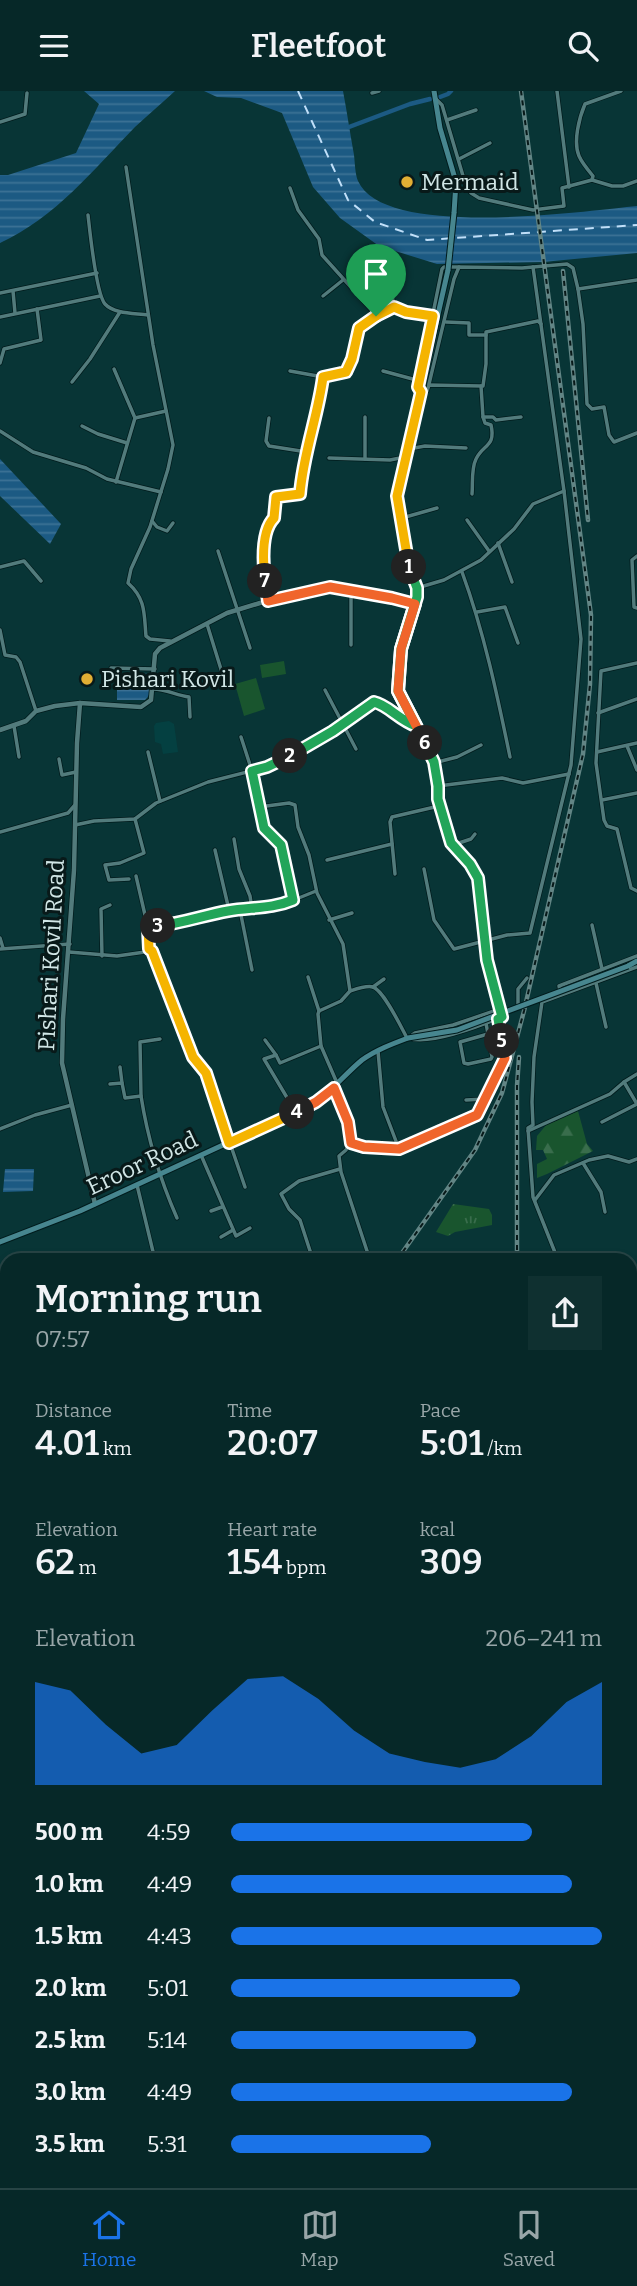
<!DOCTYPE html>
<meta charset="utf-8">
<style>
:root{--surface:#062828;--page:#0f3030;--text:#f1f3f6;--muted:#98a6a8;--line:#274445;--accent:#1a73e8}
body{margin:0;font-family:Bitter,serif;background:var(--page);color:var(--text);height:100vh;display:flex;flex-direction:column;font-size:26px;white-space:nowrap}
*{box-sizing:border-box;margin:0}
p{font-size:23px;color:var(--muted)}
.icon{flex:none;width:38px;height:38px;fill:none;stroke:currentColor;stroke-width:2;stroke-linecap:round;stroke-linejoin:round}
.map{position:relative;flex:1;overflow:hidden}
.drawer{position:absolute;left:0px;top:1162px;width:637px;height:936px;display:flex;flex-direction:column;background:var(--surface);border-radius:21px 21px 0 0;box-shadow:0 4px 10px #0003,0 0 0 2px var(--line)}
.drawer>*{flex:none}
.pin{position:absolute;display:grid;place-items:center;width:60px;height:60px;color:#fff;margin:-72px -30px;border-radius:50% 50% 50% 0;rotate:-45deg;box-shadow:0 0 7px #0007}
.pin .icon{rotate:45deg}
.km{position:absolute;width:35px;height:35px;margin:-18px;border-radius:50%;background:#222;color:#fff;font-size:19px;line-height:35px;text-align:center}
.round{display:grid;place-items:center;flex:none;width:74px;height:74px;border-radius:0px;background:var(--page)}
.overview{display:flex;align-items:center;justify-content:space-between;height:119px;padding:0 35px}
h1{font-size:38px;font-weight:600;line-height:52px}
.figures{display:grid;grid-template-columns:repeat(3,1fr);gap:10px;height:119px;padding:7px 35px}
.figures div{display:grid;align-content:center}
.figures b{font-size:35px;font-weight:600}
.figures small{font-size:19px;font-weight:400}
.figures p{font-size:19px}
.chart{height:196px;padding:14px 35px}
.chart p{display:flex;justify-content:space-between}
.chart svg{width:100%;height:126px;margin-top:7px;fill:var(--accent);opacity:.7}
ul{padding:0 35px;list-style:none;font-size:23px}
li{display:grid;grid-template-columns:112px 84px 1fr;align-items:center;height:52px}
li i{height:18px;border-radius:9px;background:var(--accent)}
header{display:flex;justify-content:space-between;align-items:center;height:91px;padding:0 35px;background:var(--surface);font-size:32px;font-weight:600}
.dock{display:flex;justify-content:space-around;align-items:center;height:98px;border-top:2px solid var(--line);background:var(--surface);font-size:19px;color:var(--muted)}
.dock a{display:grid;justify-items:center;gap:4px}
.dock .selected{color:var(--accent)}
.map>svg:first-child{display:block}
.built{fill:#044041}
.grass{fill:url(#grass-tufts)}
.forest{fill:url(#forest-firs)}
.wetland{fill:url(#wetland-marsh)}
.park{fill:#19552e}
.water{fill:url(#water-rules)}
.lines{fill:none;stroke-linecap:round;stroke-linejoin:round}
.canal{stroke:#1c5a83;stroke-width:4.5}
.river{stroke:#1c5a83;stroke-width:8}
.ferry{stroke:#c0dff9;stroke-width:2;stroke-dasharray:9 7;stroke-linecap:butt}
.minor-casing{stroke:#001b1c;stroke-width:5}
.tertiary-casing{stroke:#001b1c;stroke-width:6}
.secondary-casing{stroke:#001b1c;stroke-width:7}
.minor{stroke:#527b7c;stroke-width:3.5}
.tertiary{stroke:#527b7c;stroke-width:4.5}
.secondary{stroke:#47868f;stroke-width:5}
.rail-casing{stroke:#628585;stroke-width:4.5}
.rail{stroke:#081919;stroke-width:2;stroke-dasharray:5;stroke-linecap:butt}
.secondary-bridge-casing{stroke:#001b1c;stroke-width:7;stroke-linecap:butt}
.secondary-bridge{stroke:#47868f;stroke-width:5}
.split-1-casing{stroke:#fff;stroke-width:14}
.split-2-casing{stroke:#fff;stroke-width:14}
.split-3-casing{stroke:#fff;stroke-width:14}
.split-4-casing{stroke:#fff;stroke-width:14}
.split-5-casing{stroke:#fff;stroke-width:14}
.split-6-casing{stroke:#fff;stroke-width:14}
.split-7-casing{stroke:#fff;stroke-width:14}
.split-8-casing{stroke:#fff;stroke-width:14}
.split-1{stroke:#f5b400;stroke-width:9}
.split-2{stroke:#22a559;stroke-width:9}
.split-3{stroke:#22a559;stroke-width:9}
.split-4{stroke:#f5b400;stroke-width:9}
.split-5{stroke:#f0652b;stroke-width:9}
.split-6{stroke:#22a559;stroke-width:9}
.split-7{stroke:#f0652b;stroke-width:9}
.split-8{stroke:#f5b400;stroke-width:9}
.poi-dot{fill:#e2af34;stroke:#081919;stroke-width:2.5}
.labels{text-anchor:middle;stroke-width:6;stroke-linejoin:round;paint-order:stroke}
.poi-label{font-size:23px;fill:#d1e6e6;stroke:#081919;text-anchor:start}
.street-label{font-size:23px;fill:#d1e6e6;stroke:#081919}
</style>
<header><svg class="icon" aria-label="menu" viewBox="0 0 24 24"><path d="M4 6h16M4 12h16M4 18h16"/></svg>Fleetfoot<svg class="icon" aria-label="search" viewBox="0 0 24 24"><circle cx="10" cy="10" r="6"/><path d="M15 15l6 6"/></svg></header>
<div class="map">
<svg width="637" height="2097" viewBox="0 0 637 2097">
<defs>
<pattern id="grass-tufts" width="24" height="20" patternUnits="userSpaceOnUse" patternTransform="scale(1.75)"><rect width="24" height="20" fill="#19552e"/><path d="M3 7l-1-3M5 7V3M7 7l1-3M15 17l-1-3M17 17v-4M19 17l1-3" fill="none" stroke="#396d4c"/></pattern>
<pattern id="forest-firs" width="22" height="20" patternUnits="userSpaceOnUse" patternTransform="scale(1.75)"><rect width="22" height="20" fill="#19552e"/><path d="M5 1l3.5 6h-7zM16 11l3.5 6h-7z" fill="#396d4c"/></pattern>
<pattern id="wetland-marsh" width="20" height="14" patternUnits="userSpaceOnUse" patternTransform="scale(1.75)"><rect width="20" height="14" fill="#19552e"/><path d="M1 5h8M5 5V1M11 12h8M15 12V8" fill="none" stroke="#396d4c"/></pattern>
<pattern id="water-rules" width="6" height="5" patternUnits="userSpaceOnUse" patternTransform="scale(1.75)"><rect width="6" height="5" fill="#1c5a83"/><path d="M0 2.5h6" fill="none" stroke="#3c7295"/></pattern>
</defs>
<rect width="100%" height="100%" fill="#083536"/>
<polygon class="built" points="169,630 174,633 178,661 163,663 161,653 155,651 154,635 156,632"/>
<g class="grass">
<polygon points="453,1113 489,1118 492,1124 492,1134 455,1141 448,1145 436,1141"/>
<polygon points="637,1191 637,1253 630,1249 630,1193"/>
</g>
<polygon class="forest" points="578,1020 587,1053 593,1060 547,1083 537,1087 537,1073 547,1068 543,1059 536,1059 537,1045 547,1033"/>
<g class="wetland">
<polygon points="630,1383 637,1384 637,1598 630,1595"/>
<polygon points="630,1608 637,1611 637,1873 630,1873"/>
</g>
<g class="park">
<polygon points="284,570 286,583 262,587 260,574"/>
<polygon points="256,587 265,618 244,625 235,593"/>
</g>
<g class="water">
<path d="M84,0H175C162,12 148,24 135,36C94,78 55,127 0,152V84H8L76,62L99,13Z"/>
<path d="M204,0H343C347,21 350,42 354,64C355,72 355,83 358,90C384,149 584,120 637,115V162L543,171L437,173L379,155L340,127L313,96L282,22L241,7L217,6Z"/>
<polygon points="0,368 61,433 50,453 0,405"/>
<path d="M135,582L150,583C153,591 152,603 145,609H117V585Z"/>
<polygon points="5,1078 34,1078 33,1100 3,1101"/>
</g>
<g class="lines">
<g class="canal">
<polyline points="440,6 448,3 451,0"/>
<polyline points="349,36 410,13 430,8"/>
</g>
<polyline class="river" points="0,1931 7,1932"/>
<polyline class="ferry" points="298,0 348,109 375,131 427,149 637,134"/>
<g class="minor-casing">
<g id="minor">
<polyline points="557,0 569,96"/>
<polyline points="372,2 379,0"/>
<polyline points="436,8 442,14 466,95 471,102 479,107 533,119 564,115 562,97 592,89 612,95 623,95 637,90"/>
<polyline points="447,29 476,19"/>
<polyline points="0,31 25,23 27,2"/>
<polyline points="459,68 490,52"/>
<path d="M126,76L153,254L173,354L168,378L150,436L131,478L128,492C146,508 144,523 146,545L150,548L170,550"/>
<path d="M592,89L593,85C588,79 582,72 579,65C573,51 579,27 585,13L621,0"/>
<polyline points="290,97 298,119 319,148 322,164 376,224"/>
<path d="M88,124C90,141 96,203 105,213C114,223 135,222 148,224"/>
<polyline points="459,176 444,176 442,178 418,296 421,301 427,300 429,294 481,295 483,326 493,326 496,329 521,326"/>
<polyline points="637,189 578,198 583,233 587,313 592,318 604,316 609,344 614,351 637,342"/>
<polyline points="13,200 15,222"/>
<polyline points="0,202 97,182"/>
<polyline points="323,205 343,189"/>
<polyline points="394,216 390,191 394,178"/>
<polyline points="0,226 100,205"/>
<polyline points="446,231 469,232 469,244 486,244"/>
<polyline points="0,272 4,258 41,249 37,218"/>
<polyline points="114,278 135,327 116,391"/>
<polyline points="290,280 323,286"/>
<polyline points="383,280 420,290"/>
<polyline points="72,291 90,268 120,221"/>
<polyline points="429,293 454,188 459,176 522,177 567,173 573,177 578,198"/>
<polyline points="481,295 483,295 486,273 486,241 538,230 541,233"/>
<polyline points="135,327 166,320"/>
<polyline points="269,327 266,350 269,355 307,361"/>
<polyline points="82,335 98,343 127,352"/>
<polyline points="0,340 33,361 86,377 107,388 161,401"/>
<polyline points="409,358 425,355 466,357"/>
<polyline points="329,367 390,369 405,366"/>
<polyline points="365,368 365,326"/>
<path d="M472,403C473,392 471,378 476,368C483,353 496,356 491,334L485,332L483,326"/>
<polyline points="402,427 437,417"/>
<polyline points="467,429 489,460"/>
<polyline points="152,430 157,436 167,440 173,432"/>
<polyline points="498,452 512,491"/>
<polyline points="218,460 250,557"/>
<polyline points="637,465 632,469 634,516 637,517"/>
<polyline points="0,476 24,470 41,490"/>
<path d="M462,481C484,541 497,603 510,666"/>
<polyline points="417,497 444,489 481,469 514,438 533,413 564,400"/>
<path d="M268,510C264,488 258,443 274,427L276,406L300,403C303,363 318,325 323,286L346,281L352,268L359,237L382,221L394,216L406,221L433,225"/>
<polyline points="477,521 505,516 518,552"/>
<polyline points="207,533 224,588"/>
<polyline points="0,539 5,564 16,566 20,571 36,620"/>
<polyline points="351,554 351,501"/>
<polyline points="637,572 601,580 596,672 604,729 607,735 617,738 631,797 637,800"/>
<polyline points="111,577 155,578"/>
<path d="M153,598C165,598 176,604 189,606L190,626"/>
<polyline points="325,599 356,658"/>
<polyline points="598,622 637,608"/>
<polyline points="14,635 19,666"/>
<path d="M241,646L252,680L259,716L289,712L295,714L298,736L309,764L317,802L343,853L350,900C356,898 367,894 373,896C384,900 401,936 407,947"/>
<polyline points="627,655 637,679"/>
<polyline points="148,661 160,710"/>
<polyline points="597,661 637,652"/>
<polyline points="59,668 62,684 76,681"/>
<polyline points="434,672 457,666 481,654"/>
<polyline points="438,695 502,687 523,692 569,683"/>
<polyline points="602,709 637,702"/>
<polyline points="261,718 264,737 281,754 293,809"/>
<path d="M75,734L94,730L135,728L156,712L208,691L267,676L333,640L374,611C389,614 397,628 413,634"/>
<polyline points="0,741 68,722 75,714"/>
<polyline points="234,748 239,778 250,805 252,818"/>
<polyline points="453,754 471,748 475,743"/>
<polyline points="215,759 229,819"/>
<polyline points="327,769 392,753"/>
<polyline points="424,778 434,829 454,858 507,844 530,842 571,674 581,548 564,400 533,176"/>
<polyline points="395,783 390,731 392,726 439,715"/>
<polyline points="136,785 148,837"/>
<polyline points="129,788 109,789 105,774 120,772 144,762 135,728"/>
<polyline points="240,819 252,879"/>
<polyline points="329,829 352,822"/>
<polyline points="592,834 602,878"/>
<polyline points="0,847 3,857"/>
<polyline points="0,858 70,853"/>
<polyline points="149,858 148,837 182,832 229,819 279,815 316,800"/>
<polyline points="69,861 117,865 152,860 193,966 206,982 245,1096"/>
<polyline points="102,865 101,818 110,814"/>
<polyline points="308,886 319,920"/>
<polyline points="596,892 606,936"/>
<polyline points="373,896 384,888"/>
<polyline points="560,900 559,895 637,865"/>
<polyline points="518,916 518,898 527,887"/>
<path d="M500,918L453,934L415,942L408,947C430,955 480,935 502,926"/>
<polyline points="486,932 492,966 491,968 468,973 464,972 460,951 488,943"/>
<polyline points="265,949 276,964"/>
<polyline points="378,960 383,1016 399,1058 476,1024 505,967 498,928"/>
<polyline points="120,976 122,992"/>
<polyline points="337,992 321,955 318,923 319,920 341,910 350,900"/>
<path d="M110,993L122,992L125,1007L141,1005C148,1050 159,1086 177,1127"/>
<polyline points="334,997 342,1013 351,1050 346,1059 339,1065 341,1081 370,1169"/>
<polyline points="141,1005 140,951 160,948"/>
<polyline points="466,1009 485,1008"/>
<polyline points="295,1020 264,968 276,964 280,972 321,955"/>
<polyline points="602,1031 637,1013 624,991 637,983"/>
<polyline points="0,1038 35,1024 72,1014"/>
<polyline points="528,1040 610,1003 624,991"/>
<polyline points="351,1052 364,1056 399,1058"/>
<polyline points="201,1064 236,1145 250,1137"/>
<polyline points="583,1072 601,1101 605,1121"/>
<polyline points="137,1094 155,1169"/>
<polyline points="535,1109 554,1084 589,1069 608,1065 629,1071 637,1068"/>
<polyline points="211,1120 222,1116"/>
<polyline points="221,1146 233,1139"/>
<polyline points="313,1169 300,1129 289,1118 281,1103 299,1090 340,1078"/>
<polyline points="558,1169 533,1106 528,1037 533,1034 532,1011 534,966 542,911 637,876"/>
<polyline points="630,1269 637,1267"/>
<polyline points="0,1279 7,1275"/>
<polyline points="630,1322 637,1319"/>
<polyline points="0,1336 7,1337"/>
<polyline points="0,1612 7,1611"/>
<polyline points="0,1656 7,1655"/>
<polyline points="0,1782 7,1780"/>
<polyline points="0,2018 4,2002 7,2001"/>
<polyline points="98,2091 99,2097"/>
<polyline points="220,2091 220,2094 229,2093 231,2097"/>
<polyline points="241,2091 241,2097"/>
<polyline points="196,2095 220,2094"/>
<polyline points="630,2097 633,2087 637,2084"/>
</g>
</g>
<g class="tertiary-casing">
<g id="tertiary">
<polyline points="80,612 77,652 74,779 63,928 62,972 95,1113"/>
<polyline points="0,639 26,630 36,620 55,615 80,612 141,616 151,609 155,563 160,557 227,522 260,512 324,497 392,507 415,513"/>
</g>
</g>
<g class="secondary-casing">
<g id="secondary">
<polyline points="434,0 440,37 456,91 454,122"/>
<polyline points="448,179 397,405 411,481 417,497 415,513 401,558 398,600 434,672 438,695 437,708 451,752 470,773 479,787 487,869 500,918"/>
<polyline points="628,875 637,870"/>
<path d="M0,1151L80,1120L316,1011C333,999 346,982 362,969C376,959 392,953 408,947"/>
<polyline points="0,1415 7,1431"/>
<polyline points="0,1792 7,1808"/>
<polyline points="41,2091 43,2097"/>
</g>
</g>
<use href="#minor" class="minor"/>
<use href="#tertiary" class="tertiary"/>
<use href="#secondary" class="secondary"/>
<g class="rail-casing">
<g id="rail">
<polyline points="563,180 588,429"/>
<polyline points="397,1169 475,1059 502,1002 524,920 583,663 590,593 591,524 521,0"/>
<polyline points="517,1169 517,995 519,966"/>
<polyline points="0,1452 7,1449"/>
<polyline points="418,2097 419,2091"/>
<polyline points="495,2097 495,2091"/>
</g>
</g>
<use href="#rail" class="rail"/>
<g class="secondary-bridge-casing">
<g id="secondary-bridge">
<polyline points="448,179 454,122"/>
<polyline points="408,947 457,939 628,875"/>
</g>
</g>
<use href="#secondary-bridge" class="secondary-bridge"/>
</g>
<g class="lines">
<g class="split-1-casing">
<polyline id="split-1" points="376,225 394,216 406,221 433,225 418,296 421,301 397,405 409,476"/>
</g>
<g class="split-2-casing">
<path id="split-2" d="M290,665L333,640L374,611C388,614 399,629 416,635L398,600L401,558L417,506V497L409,476"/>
</g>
<g class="split-3-casing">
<path id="split-3" d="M158,835C183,832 205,824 228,820C251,816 272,818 293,809L281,754L264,737L252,680L267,676L290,665"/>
</g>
<g class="split-4-casing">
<polyline id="split-4" points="158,835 148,837 149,858 152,860 193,966 206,982 229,1052 297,1021"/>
</g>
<g class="split-5-casing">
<polyline id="split-5" points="297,1021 316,1011 334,997 348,1031 351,1052 364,1056 399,1058 477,1024 505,967 502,950"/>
</g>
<g class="split-6-casing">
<polyline id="split-6" points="425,652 434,671 438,695 438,708 451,752 470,773 478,787 487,869 502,926 498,928 502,950"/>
</g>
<g class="split-7-casing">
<polyline id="split-7" points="265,490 268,510 330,496 392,507 415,513 401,558 398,600 425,652"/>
</g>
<g class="split-8-casing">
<path id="split-8" d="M265,490C263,472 261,440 274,427L276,406L300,403C303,363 318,325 323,286L346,281L352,268L359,237L376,225"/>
</g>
<use href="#split-1" class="split-1"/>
<use href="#split-2" class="split-2"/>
<use href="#split-3" class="split-3"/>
<use href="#split-4" class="split-4"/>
<use href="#split-5" class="split-5"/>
<use href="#split-6" class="split-6"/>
<use href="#split-7" class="split-7"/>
<use href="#split-8" class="split-8"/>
</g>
<g class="poi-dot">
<circle cx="407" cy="91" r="7"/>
<circle cx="87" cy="588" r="7"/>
</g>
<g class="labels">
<g class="poi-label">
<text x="421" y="99">Mermaid</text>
<text x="101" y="596">Pishari Kovil</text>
</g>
<g class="street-label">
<text transform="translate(51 864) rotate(-87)" y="8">Pishari Kovil Road</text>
<text transform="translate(142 1072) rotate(-25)" y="8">Eroor Road</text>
</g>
</g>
</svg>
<div class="pin" style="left:376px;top:225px;background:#1e9e55"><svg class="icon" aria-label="arrive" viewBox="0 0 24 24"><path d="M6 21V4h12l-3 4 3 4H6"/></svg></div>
<b class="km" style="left:409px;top:476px">1</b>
<b class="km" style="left:290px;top:665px">2</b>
<b class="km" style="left:158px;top:835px">3</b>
<b class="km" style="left:297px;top:1021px">4</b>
<b class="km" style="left:502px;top:950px">5</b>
<b class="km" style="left:425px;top:652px">6</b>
<b class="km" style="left:265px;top:490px">7</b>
<section class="drawer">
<div class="overview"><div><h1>Morning run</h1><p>07:57</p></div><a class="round"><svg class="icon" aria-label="share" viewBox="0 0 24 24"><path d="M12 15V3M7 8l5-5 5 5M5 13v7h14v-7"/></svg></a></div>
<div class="figures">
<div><p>Distance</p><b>4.01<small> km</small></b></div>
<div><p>Time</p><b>20:07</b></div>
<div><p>Pace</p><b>5:01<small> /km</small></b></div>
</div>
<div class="figures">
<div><p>Elevation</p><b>62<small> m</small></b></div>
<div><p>Heart rate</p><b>154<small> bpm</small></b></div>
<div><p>kcal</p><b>309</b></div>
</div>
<div class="chart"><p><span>Elevation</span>206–241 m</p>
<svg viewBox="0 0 160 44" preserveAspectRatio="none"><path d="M0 44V8L10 11L20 23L30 33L40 30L50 18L60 7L70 6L80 14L90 25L100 33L110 36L120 38L130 35L140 27L150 15L160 8V44z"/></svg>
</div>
<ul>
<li><b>500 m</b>4:59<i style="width:81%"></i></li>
<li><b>1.0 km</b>4:49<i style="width:92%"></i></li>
<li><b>1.5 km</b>4:43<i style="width:100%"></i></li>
<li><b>2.0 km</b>5:01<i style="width:78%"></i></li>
<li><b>2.5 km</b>5:14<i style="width:66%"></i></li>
<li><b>3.0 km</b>4:49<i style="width:92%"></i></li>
<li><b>3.5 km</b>5:31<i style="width:54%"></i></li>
</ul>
</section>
</div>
<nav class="dock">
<a class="selected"><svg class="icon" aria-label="home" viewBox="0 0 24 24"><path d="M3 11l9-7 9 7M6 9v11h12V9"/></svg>Home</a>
<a><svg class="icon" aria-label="map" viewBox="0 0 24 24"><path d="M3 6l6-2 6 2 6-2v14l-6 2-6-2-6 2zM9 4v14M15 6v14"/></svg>Map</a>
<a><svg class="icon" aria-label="saved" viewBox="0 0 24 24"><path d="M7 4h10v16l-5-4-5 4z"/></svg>Saved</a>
</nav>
